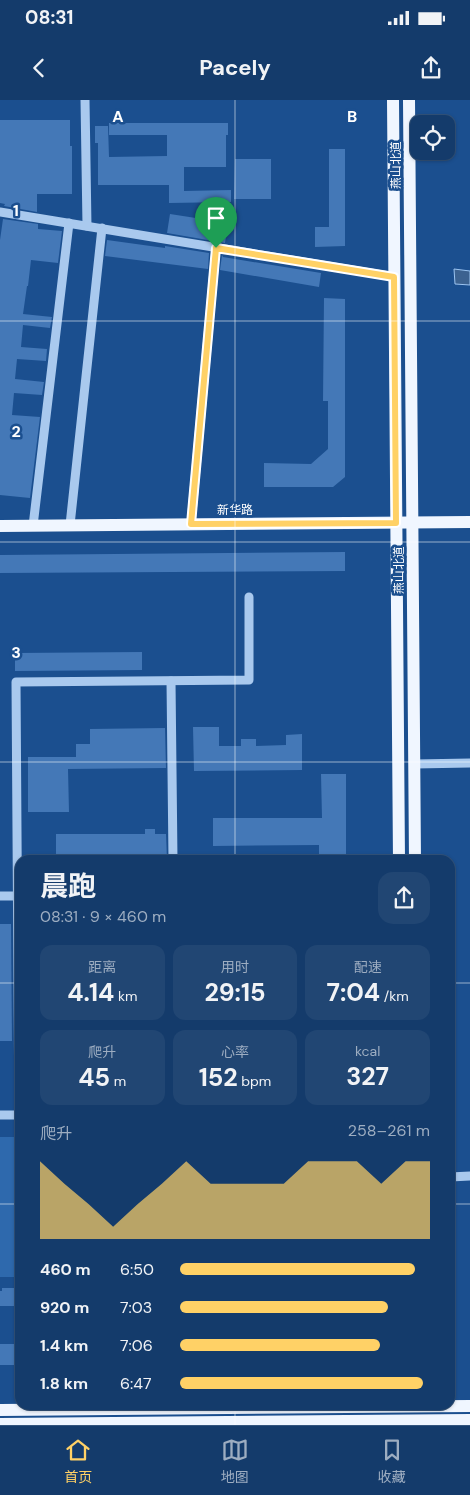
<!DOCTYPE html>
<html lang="zh">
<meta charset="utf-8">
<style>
:root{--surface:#143b6b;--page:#214673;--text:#f1f3f6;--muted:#9dadc1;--line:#33557e;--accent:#ffd166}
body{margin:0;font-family:"DM Sans","Noto Sans SC",sans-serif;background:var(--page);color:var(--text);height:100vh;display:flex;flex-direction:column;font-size:19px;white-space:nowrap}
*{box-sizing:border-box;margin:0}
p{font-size:16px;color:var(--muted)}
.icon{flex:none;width:28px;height:28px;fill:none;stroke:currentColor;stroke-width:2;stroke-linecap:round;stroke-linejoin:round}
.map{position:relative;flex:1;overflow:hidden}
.panel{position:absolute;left:15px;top:755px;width:440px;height:555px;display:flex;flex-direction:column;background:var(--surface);border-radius:15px;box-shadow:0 1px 4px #0004,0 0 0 1px var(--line)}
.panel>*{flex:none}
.buttons{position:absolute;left:410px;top:15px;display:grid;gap:10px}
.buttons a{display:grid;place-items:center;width:45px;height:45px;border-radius:10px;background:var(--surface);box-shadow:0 1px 4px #0004,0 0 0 1px var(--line);font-size:25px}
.pin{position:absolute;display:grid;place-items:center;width:42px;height:42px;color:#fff;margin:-51px -21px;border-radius:50% 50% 50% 0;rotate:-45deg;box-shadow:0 0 5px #0007}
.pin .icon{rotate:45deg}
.round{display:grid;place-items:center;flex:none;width:52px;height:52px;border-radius:15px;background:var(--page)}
.summary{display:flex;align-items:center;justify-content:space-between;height:85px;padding:0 25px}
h1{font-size:28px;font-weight:700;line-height:38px}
.stats{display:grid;grid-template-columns:repeat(3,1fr);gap:8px;height:85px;padding:5px 25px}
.stats div{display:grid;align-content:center;border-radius:12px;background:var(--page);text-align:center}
.stats b{font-size:25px;font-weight:700}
.stats small{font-size:14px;font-weight:400}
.stats p{font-size:14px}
.chart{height:140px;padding:10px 25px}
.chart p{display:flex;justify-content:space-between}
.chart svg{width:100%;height:90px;margin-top:5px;fill:var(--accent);opacity:.7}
ul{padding:0 25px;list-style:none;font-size:16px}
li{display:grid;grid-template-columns:80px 60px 1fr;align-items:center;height:38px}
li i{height:12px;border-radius:6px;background:var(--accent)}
.status{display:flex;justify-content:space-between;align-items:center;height:35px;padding:0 25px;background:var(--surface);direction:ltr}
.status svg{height:14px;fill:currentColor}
header{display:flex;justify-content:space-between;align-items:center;height:65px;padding:0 25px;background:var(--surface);font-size:22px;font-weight:700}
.dock{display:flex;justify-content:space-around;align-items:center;height:70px;border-top:1px solid var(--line);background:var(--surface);font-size:14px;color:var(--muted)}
.dock a{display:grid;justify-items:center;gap:2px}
.dock .current{color:var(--accent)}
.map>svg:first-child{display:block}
.green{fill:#2e69ad}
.water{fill:#3c6290;stroke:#9cc4f0}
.building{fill:#4478b7}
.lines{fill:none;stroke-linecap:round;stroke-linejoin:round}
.minor{stroke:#a9c9ee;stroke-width:9}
.major{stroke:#f0f6ff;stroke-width:12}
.route-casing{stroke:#fff;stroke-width:10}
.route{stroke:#ffd166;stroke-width:6}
.grid{fill:none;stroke:#fff;stroke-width:1;stroke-opacity:0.55}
.labels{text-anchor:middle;stroke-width:5;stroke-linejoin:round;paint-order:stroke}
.street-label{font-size:12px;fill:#fff;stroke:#1b4f8f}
.grid-label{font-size:16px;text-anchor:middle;font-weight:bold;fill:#fff;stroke:#1b4f8f;stroke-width:5;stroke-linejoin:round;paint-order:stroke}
</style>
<div class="status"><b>08:31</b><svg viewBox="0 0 49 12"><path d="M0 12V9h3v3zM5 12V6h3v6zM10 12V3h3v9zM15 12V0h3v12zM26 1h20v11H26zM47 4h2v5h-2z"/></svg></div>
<header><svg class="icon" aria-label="back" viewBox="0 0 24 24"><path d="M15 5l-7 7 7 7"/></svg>Pacely<svg class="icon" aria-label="share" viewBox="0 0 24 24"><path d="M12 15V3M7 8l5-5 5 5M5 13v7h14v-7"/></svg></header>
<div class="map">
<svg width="470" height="1325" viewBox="0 0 470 1325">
<rect width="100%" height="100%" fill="#1b4f8f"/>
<rect class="green" x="0" y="1037" width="20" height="140"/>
<polygon class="water" points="454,169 470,171 470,185 455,184"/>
<g class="building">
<polygon points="0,20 70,20 70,46 72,46 72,94 37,94 37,112 4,106 5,104 0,103"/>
<polygon points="109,23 228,23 228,35 226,35 226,67 184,67 184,91 231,90 231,102 169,103 169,85 98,85 98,43 95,43 95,26 108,26 109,57 167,56 167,35 109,35"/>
<polygon points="329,49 345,49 345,146 315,147 315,127 329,127"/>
<polygon points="235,59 271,59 271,99 234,99"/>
<polygon points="170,114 228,123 225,143 167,133"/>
<polygon points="3,119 38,124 38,129 62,131 58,163 31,160 28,186 27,186 23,214 52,217 50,228 23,225 21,247 47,249 46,261 17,259 15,279 44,282 42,295 14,293 12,315 40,317 30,398 0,395 0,140"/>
<polygon points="107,140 165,148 165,146 209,153 208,169 105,156"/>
<polygon points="222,155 223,157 321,173 319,187 220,170"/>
<polygon points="324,198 345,199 345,377 333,387 264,387 264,363 311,364 328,349 328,301 323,301"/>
<polygon points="345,452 345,471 0,473 0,455"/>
<polygon points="142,552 142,570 15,571 15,553"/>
<polygon points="193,627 219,627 219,646 241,646 241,639 256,639 256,646 286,645 286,635 302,634 302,670 194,671"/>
<polygon points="165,628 166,668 68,669 69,712 28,712 28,657 76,657 76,644 90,644 90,629"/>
<polygon points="321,674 346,674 346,760 319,760 319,745 213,746 213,718 322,718"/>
<polygon points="145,729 155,729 155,734 166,734 167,760 56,760 56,734 145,734"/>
<polygon points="0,824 11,824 12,941 0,941"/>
<polygon points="2,1188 18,1188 18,1191 20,1191 20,1206 0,1206 0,1191 2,1191"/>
<rect x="0" y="1244" width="20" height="21"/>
</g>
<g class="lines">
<g class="minor">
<polyline points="85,0 87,126"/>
<polyline points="0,112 395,177"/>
<polyline points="191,424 216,148"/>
<polyline points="70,425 102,128"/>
<polyline points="33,426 69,123"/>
<polyline points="171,581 173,760"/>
<polyline points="415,664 470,663"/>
<polyline points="0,796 20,796"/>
<polyline points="0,1015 20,1015"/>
<polyline points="19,1031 16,582 249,580 249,497"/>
<polyline points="450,1077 470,1076"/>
</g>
<g class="major">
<polyline points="393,0 399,760"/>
<polyline points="409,0 415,760"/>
<polyline points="0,426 470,422"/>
<polyline points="0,1310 470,1306"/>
<polyline points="0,1324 470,1320"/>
</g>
</g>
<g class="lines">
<g class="route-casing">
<polygon id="route" points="216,148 394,177 396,423 191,424"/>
</g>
<use href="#route" class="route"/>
</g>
<path class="grid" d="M235,0V760M0,221H470M0,442H470M0,662H470M0,883H20M450,883H470M0,1104H20M450,1104H470M235,1305V1325"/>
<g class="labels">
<g class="street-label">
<text transform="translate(396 65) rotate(-90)" y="4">燕山北道</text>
<text x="235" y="414">新华路</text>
<text transform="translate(399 470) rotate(-90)" y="4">燕山北道</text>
</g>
</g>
<g class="grid-label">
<text x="118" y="22">A</text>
<text x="352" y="22">B</text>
<text x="16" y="116">1</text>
<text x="16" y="337">2</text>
<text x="16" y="558">3</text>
</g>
</svg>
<div class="buttons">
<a><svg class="icon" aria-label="locate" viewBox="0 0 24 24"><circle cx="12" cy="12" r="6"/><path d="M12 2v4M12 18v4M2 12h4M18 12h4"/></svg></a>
</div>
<div class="pin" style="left:216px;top:148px;background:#1e9e55"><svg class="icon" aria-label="arrive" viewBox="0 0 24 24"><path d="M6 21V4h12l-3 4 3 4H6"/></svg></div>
<section class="panel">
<div class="summary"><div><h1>晨跑</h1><p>08:31 · 9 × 460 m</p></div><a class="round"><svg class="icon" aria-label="share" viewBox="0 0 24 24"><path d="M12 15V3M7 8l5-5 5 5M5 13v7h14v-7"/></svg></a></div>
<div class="stats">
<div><p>距离</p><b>4.14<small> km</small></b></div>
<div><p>用时</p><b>29:15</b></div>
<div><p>配速</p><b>7:04<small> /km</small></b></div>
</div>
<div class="stats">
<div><p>爬升</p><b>45<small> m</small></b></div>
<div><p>心率</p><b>152<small> bpm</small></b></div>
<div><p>kcal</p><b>327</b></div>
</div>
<div class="chart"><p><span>爬升</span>258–261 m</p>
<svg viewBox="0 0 160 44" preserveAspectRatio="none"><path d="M0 44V6L10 17L20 27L30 38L40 27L50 17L60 6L70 17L80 17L90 17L100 17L110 6L120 6L130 6L140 17L150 6L160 6V44z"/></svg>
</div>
<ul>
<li><b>460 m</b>6:50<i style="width:94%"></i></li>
<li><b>920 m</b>7:03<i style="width:83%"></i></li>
<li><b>1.4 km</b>7:06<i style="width:80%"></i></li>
<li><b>1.8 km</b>6:47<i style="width:97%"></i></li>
</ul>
</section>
</div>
<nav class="dock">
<a class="current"><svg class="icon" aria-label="home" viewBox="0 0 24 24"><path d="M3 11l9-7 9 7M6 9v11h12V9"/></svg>首页</a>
<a><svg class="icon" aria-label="map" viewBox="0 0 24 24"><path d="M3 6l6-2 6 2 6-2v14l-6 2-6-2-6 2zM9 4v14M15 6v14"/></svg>地图</a>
<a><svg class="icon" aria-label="saved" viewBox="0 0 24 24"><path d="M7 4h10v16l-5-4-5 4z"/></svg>收藏</a>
</nav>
